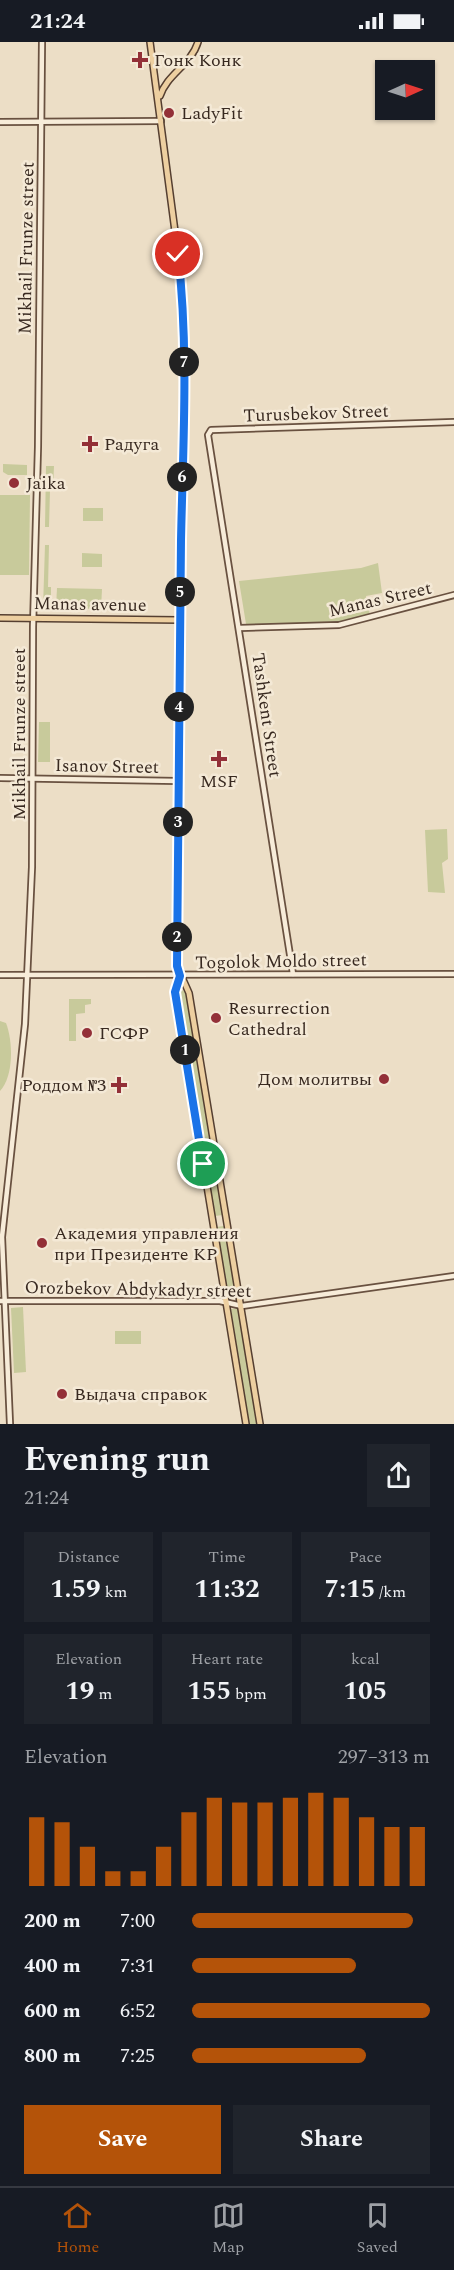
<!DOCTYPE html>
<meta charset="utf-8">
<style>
:root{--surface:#171b24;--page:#20242c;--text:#f1f3f6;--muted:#9ea1a6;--line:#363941;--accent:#b45309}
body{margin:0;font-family:Spectral,serif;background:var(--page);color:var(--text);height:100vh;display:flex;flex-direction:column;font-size:22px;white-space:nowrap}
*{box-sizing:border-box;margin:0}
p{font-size:20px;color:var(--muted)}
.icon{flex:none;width:33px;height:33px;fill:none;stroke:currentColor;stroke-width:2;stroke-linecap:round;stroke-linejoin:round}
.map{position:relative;height:1382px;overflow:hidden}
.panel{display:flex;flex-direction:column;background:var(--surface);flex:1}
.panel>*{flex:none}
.needle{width:39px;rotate:87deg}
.buttons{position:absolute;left:375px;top:18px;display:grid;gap:12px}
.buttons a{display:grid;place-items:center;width:60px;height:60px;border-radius:0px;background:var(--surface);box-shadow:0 2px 4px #0004;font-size:30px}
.pin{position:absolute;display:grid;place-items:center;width:51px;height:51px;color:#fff;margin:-26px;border:3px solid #fff;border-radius:50%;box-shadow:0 2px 6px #0007}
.km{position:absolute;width:30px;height:30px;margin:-15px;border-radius:50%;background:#222;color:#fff;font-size:16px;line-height:30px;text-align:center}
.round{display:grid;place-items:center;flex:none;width:63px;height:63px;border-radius:0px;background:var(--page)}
.head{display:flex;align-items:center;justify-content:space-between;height:102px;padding:0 24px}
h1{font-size:33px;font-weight:700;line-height:45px}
.stats{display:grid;grid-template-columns:repeat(3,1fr);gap:9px;height:102px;padding:6px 24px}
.stats div{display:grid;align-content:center;border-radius:0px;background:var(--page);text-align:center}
.stats b{font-size:26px;font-weight:700}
.stats small{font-size:16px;font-weight:400}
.stats p{font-size:16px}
.chart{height:168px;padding:12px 24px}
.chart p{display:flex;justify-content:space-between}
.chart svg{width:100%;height:108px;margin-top:6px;stroke:var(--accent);stroke-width:6}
.primary-button{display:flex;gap:12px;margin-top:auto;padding:12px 24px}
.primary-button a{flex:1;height:69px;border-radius:0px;background:var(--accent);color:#fff;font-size:24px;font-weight:700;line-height:69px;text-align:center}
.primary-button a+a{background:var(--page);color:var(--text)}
ul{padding:0 24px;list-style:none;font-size:20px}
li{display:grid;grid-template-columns:96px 72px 1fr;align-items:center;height:45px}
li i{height:15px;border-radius:8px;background:var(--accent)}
.status{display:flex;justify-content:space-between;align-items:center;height:42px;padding:0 30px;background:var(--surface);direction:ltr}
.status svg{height:16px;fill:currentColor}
.tab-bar{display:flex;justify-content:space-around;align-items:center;height:84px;border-top:2px solid var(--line);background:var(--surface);font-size:16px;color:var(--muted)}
.tab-bar a{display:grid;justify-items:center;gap:3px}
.tab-bar .active{color:var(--accent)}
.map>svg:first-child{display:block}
.green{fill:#c8ca9b}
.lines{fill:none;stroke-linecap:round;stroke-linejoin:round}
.secondary-casing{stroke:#695140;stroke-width:8}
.primary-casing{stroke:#553f31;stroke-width:8}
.secondary{stroke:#f7ecd9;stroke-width:4.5}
.primary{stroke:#edcfa0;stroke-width:5}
.route-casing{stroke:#fff;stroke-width:12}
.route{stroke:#1a73e8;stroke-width:8}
.poi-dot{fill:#933038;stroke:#f4e9d6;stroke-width:2}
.labels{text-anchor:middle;stroke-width:5;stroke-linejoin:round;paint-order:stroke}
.poi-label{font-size:18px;fill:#382920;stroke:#f4e9d6;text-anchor:start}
.street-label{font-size:18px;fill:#382920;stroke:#f4e9d6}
</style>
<div class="status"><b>21:24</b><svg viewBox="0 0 49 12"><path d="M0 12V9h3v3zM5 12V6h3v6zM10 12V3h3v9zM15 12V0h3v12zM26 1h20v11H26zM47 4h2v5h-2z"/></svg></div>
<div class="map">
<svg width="454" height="1382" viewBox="0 0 454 1382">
<rect width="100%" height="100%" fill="#ecdec6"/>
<g class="green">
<polygon points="3,422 27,423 27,433 8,433 3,430"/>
<polygon points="46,424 54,424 53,447 50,448 49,485 45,485"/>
<polygon points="0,453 30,453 29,533 0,533"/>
<rect x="83" y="466" width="20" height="13"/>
<polygon points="45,503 49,503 48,545 51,545 51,566 43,566"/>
<polygon points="82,511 102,512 102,525 82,525"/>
<polygon points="378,521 382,551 366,554 370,573 336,581 246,582 239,539 361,526"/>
<polygon points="57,546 102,547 101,567 56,566"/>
<polygon points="39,680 50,680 50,720 38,720"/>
<polygon points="447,787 448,817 442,821 445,851 428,850 425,788"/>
<polygon points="187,948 223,1173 215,1174 179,949"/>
<polygon points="91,957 91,962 85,963 85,971 76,972 76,999 69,999 69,957"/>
<path d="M0,979L6,981C13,999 14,1034 0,1049Z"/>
<polygon points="224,1184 236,1253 233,1256 228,1254 216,1185"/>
<polygon points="23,1265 26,1330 14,1331 11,1266"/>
<polygon points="240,1266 258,1382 249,1382 231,1267"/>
<rect x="115" y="1289" width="26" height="13"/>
</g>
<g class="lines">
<g class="secondary-casing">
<g id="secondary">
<polyline points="0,80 161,79"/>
<polyline points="240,586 339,583 454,553"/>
<polyline points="0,736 178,739"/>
<polyline points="293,932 208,393 211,388 454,380"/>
<polyline points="0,933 454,932"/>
<polyline points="0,1259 220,1259 242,1264 454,1234"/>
<polyline points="10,1382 2,1195 25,982 32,825 33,585 38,405 42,0"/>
</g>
</g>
<g class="primary-casing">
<g id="primary">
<polyline points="150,0 178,212 184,298 177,924 189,951 260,1382"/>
<path d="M160,54C167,32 191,23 198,0"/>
<polyline points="0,576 180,578"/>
<polyline points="180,934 175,949 246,1382"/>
</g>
</g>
<use href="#secondary" class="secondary"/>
<use href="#primary" class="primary"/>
</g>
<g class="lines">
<g class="route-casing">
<path id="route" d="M178,212C189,307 183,402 181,498C179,640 177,782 177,924L180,934L175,950L203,1122"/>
</g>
<use href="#route" class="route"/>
</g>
<g class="poi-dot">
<path d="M137 9h6v6h6v6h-6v6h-6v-6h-6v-6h6z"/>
<circle cx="169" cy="71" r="6"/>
<path d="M87 393h6v6h6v6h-6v6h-6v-6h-6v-6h6z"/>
<circle cx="14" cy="441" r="6"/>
<path d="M216 708h6v6h6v6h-6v6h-6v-6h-6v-6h6z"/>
<circle cx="216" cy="976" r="6"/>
<circle cx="87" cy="991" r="6"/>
<circle cx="384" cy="1037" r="6"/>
<path d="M116 1034h6v6h6v6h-6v6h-6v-6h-6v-6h6z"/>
<circle cx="42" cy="1201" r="6"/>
<circle cx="62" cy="1352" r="6"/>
</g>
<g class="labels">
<g class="poi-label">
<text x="154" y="24">Гонк Конк</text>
<text x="181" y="77">LadyFit</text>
<text x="104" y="408">Радуга</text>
<text x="26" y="447">Jaika</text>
<text x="219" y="745" text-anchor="middle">MSF</text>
<text x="228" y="972">Resurrection<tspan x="228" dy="21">Cathedral</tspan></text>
<text x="99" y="997">ГСФР</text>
<text x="372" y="1043" text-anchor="end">Дом молитвы</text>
<text x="106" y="1049" text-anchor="end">Роддом №3</text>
<text x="54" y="1197">Академия управления<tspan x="54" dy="21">при Президенте КР</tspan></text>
<text x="74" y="1358">Выдача справок</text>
</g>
<g class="street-label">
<text transform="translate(26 206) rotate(-89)" y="6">Mikhail Frunze street</text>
<text transform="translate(316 371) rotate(-2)" y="6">Turusbekov Street</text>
<text transform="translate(380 557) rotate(-13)" y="6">Manas Street</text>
<text transform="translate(90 562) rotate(1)" y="6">Manas avenue</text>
<text transform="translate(267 673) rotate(82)" y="6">Tashkent Street</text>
<text transform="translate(19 692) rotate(-90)" y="6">Mikhail Frunze street</text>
<text transform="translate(107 724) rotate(1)" y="6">Isanov Street</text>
<text transform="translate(281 919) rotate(-1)" y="6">Togolok Moldo street</text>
<text transform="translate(138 1247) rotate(1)" y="6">Orozbekov Abdykadyr street</text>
</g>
</g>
</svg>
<div class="buttons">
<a><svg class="needle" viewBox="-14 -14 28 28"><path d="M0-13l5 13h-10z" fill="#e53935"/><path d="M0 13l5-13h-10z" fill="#9ea1a6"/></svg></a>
</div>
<div class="pin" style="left:203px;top:1122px;background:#1e9e55"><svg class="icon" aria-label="arrive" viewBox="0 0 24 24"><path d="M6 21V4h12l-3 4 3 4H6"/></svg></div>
<div class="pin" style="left:178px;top:212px;background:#d93025"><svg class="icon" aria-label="check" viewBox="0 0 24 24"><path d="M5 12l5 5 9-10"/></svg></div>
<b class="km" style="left:185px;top:1008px">1</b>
<b class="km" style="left:177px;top:895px">2</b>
<b class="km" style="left:178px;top:780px">3</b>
<b class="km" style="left:179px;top:665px">4</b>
<b class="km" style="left:180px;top:550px">5</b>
<b class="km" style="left:182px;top:435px">6</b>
<b class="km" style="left:184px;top:320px">7</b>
</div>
<section class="panel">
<div class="head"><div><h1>Evening run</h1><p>21:24</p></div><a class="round"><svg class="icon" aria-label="share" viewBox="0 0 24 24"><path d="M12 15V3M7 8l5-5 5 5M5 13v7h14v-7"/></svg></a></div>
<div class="stats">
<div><p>Distance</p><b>1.59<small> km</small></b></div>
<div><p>Time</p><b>11:32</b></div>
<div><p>Pace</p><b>7:15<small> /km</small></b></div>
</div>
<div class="stats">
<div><p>Elevation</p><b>19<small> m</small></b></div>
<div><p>Heart rate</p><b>155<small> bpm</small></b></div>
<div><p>kcal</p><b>105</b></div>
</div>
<div class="chart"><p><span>Elevation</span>297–313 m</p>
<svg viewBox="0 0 160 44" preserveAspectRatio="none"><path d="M5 44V16M15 44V18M25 44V28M35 44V38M45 44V38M55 44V28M65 44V14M75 44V8M85 44V10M95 44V10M105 44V8M115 44V6M125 44V8M135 44V16M145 44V20M155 44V20"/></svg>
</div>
<ul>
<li><b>200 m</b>7:00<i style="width:93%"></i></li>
<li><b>400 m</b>7:31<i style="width:69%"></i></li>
<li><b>600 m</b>6:52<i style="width:100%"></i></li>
<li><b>800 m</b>7:25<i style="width:73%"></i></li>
</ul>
<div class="primary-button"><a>Save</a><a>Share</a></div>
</section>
<nav class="tab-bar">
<a class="active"><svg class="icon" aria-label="home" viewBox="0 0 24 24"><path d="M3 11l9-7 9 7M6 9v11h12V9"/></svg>Home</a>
<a><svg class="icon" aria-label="map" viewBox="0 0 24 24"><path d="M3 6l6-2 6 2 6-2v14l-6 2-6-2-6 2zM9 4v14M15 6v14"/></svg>Map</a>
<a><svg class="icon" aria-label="saved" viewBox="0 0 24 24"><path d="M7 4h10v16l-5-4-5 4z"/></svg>Saved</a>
</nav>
